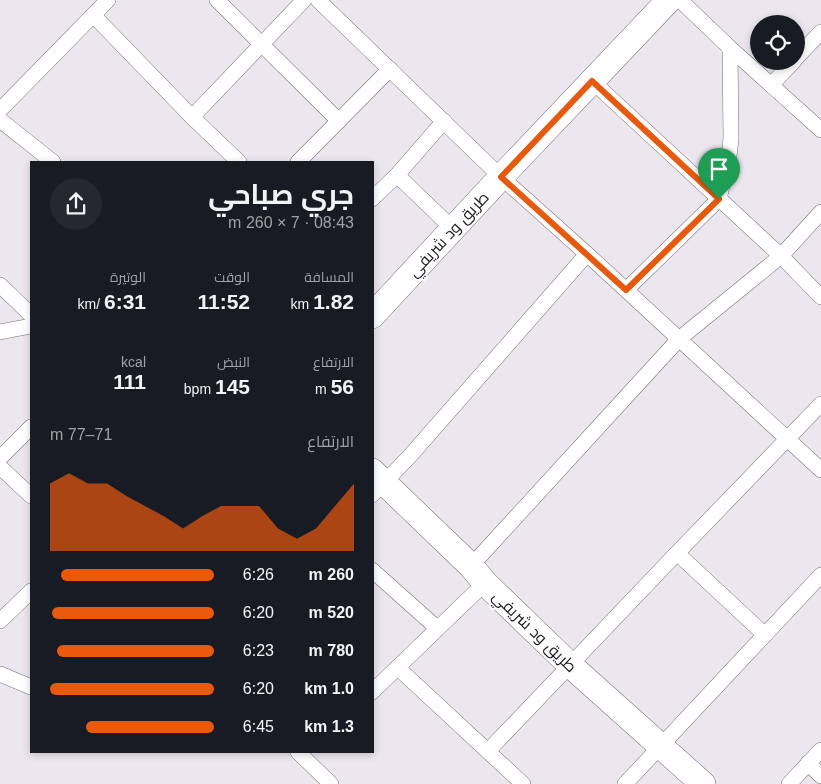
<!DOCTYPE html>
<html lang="ar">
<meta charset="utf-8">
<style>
:root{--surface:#171b24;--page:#242831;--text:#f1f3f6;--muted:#9ea1a6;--accent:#ea580c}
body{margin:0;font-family:Arial,Cairo,sans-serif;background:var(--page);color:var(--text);direction:rtl;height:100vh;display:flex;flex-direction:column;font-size:19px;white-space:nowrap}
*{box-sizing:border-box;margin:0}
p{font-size:16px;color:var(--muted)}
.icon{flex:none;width:28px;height:28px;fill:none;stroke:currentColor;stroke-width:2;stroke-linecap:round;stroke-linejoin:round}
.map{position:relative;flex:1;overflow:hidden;direction:ltr}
.sheet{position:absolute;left:30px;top:161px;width:344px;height:592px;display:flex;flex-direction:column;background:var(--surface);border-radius:0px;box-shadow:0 2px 8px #0003;direction:rtl}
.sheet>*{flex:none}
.controls{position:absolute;left:750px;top:15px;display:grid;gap:10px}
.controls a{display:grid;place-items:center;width:55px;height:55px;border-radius:50%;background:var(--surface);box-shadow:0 2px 8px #0003;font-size:25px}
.pin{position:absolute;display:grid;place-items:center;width:42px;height:42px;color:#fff;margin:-51px -21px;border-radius:50% 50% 50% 0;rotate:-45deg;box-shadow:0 0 5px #0007}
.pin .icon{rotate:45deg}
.round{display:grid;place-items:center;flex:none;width:52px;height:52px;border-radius:26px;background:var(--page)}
.headline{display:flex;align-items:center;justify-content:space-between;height:85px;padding:0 20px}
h1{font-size:28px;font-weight:700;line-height:38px}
.stats{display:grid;grid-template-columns:repeat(3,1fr);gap:8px;height:85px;padding:5px 20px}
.stats div{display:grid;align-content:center}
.stats b{font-size:21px;font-weight:700}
.stats small{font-size:14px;font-weight:400}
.stats p{font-size:14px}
.chart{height:140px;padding:10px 20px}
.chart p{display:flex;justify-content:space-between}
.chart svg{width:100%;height:90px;margin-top:5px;fill:var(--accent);opacity:.7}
ul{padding:0 20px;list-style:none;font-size:16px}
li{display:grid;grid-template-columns:80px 60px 1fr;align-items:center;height:38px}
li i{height:12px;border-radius:6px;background:var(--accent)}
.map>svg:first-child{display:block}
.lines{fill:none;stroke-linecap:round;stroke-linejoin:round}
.minor-casing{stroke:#757178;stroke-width:16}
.primary-casing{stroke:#757178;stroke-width:26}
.minor{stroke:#fff;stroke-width:15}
.primary{stroke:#fff;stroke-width:25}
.route-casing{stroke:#fff;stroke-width:10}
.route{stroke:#ea580c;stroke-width:6}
.labels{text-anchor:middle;stroke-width:4;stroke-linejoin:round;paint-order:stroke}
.street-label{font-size:16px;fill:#19171a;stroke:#fff}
</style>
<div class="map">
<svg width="821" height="784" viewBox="0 0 821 784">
<rect width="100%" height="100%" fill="#ece7ef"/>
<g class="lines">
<g class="minor-casing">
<g id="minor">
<polyline points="217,0 339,121"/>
<polyline points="318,0 501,177 587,254 821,470"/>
<polyline points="680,0 730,48 821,130"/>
<polyline points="93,15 192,117 239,162"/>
<polyline points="796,58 821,32"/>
<polyline points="592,81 781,256 821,297"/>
<polyline points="771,85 794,61"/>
<polyline points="0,110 108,0"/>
<polyline points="192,117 304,0"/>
<polyline points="0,120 53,162"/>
<polyline points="298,162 390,69"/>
<polyline points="397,175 453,229"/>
<polyline points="372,199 397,175 444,121"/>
<polyline points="0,285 31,315"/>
<polyline points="626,290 719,199 729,156 731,139 730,48"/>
<polyline points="0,332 31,326"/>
<polyline points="0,458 31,427"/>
<polyline points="0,467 31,496"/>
<polyline points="372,495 409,457 587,254"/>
<polyline points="677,553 765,635"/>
<polyline points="471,566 679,339 781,256 821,212"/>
<polyline points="372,570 437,628"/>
<polyline points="0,621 31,591"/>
<polyline points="398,668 523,784"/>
<polyline points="0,674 31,687"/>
<polyline points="372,692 485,583"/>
<polyline points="488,751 677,553 821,404"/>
<polyline points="298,752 331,784"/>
<polyline points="808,763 821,776"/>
<polyline points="625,784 821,575"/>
<polyline points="789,784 821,750"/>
</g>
</g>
<g class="primary-casing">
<g id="primary">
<polyline points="372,316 501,177 669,0"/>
<polyline points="372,471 471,566 485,583 570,665 703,784"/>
</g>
</g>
<use href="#minor" class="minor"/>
<use href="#primary" class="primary"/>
</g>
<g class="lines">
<g class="route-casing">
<polygon id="route" points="592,81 719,199 626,290 501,177"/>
</g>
<use href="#route" class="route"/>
</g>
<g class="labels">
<g class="street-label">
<text transform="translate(448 234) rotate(-47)" y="6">طريق ود شريفي</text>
<text transform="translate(535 631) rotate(44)" y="6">طريق ود شريفي</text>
</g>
</g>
</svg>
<div class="controls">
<a><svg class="icon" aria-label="locate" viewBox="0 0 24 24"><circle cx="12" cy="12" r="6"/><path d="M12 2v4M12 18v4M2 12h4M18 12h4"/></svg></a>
</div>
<div class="pin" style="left:719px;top:199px;background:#1e9e55"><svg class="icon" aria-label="arrive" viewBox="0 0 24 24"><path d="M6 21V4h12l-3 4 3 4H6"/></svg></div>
<section class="sheet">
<div class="headline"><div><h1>جري صباحي</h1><p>08:43 · 7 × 260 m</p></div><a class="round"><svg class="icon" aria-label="share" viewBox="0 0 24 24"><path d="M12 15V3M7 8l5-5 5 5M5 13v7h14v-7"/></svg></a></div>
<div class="stats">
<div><p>المسافة</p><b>1.82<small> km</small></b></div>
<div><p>الوقت</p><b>11:52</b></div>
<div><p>الوتيرة</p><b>6:31<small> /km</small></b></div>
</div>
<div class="stats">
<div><p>الارتفاع</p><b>56<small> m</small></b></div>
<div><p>النبض</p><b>145<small> bpm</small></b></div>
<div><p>kcal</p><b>111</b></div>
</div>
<div class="chart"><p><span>الارتفاع</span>71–77 m</p>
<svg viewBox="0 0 160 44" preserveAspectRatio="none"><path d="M0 44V11L10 6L20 11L30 11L40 17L50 22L60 27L70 33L80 27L90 22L100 22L110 22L120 33L130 38L140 33L150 22L160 11V44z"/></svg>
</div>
<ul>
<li><b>260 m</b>6:26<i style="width:93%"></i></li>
<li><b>520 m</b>6:20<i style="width:99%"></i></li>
<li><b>780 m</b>6:23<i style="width:96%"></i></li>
<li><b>1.0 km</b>6:20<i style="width:100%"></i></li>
<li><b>1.3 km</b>6:45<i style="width:78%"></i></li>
</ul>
</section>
</div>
